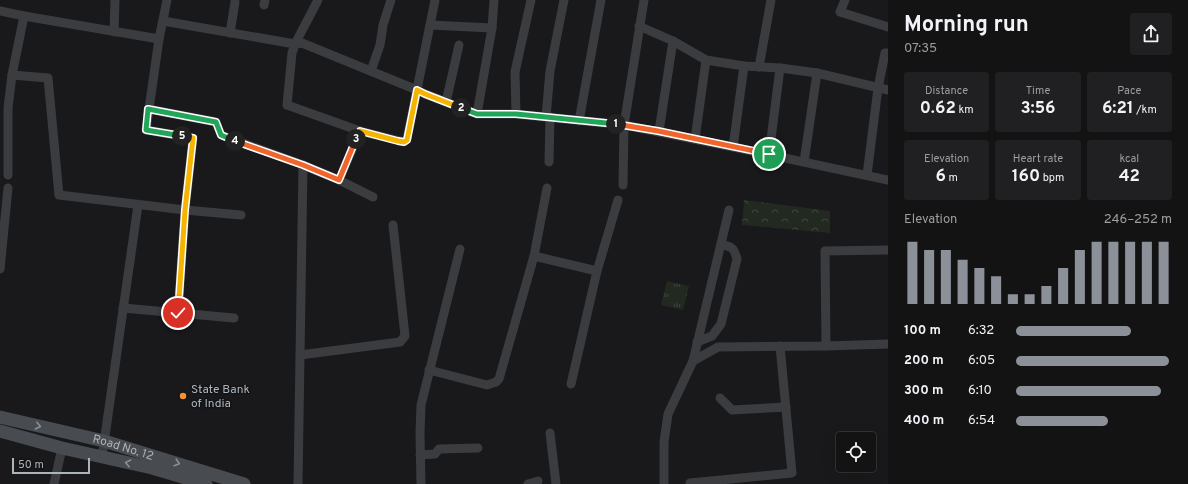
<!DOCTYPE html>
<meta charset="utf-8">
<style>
:root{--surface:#131314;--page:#202022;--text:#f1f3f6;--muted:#9d9ea0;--line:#323234;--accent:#8c9099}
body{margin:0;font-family:Overpass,sans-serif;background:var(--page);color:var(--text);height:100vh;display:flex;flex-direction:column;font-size:15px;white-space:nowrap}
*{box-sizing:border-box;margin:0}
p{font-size:13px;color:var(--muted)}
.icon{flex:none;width:22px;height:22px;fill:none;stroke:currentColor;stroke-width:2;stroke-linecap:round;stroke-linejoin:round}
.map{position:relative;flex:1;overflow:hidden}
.sheet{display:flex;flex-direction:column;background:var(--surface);width:300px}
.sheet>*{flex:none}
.controls{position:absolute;left:836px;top:432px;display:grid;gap:8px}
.controls a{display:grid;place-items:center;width:40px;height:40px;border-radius:4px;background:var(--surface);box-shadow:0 4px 16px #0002,0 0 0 1px var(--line);font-size:20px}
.scale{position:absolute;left:12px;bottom:10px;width:78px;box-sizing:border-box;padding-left:4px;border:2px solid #abb3bb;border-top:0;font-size:11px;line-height:14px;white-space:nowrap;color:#abb3bb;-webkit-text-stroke:3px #141416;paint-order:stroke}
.pin{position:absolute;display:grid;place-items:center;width:34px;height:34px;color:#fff;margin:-17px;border:2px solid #fff;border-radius:50%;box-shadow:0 1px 4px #0007}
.km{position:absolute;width:20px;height:20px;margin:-10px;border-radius:50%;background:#222;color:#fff;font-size:11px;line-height:20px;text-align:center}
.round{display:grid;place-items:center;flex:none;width:42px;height:42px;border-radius:4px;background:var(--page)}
.head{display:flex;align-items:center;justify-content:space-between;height:68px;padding:0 16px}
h1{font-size:22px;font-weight:700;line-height:30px}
.figures{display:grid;grid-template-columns:repeat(3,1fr);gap:6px;height:68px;padding:4px 16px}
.figures div{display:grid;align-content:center;border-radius:4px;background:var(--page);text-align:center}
.figures b{font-size:17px;font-weight:700}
.figures small{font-size:11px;font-weight:400}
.figures p{font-size:11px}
.chart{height:112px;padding:8px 16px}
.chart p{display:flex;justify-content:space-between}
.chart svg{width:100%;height:72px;margin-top:4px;stroke:var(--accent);stroke-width:6}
ul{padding:0 16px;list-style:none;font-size:13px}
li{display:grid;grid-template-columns:64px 48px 1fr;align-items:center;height:30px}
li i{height:10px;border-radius:5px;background:var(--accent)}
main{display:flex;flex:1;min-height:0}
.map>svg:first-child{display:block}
.grass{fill:url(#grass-tufts)}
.park{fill:url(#park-crowns)}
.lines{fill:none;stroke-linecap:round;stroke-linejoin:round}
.minor{stroke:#3a3c40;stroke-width:9}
.secondary{stroke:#484b50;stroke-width:13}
.oneway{stroke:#888f96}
.split-1-casing{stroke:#fff;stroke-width:8}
.split-2-casing{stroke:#fff;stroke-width:8}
.split-3-casing{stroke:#fff;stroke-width:8}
.split-4-casing{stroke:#fff;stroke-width:8}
.split-5-casing{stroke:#fff;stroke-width:8}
.split-6-casing{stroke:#fff;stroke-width:8}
.split-1{stroke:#f0652b;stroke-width:5}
.split-2{stroke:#22a559;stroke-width:5}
.split-3{stroke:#f5b400;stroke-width:5}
.split-4{stroke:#f0652b;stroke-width:5}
.split-5{stroke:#22a559;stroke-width:5}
.split-6{stroke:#f5b400;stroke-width:5}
.poi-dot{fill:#f69035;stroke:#141416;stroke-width:1.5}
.labels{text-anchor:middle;stroke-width:3;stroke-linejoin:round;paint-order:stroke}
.poi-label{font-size:12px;fill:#abb3bb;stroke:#141416;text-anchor:start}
.street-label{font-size:12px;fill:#abb3bb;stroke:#141416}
</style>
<main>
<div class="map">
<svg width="888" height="484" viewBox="0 0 888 484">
<defs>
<pattern id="grass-tufts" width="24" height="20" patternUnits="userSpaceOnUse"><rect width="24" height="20" fill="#212920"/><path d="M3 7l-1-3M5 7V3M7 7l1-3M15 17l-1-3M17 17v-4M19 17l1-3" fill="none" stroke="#3f463e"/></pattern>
<pattern id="park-crowns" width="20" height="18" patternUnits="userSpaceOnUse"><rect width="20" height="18" fill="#212920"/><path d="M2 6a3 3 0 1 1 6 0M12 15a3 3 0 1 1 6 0" fill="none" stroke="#3f463e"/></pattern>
</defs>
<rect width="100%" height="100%" fill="#19191b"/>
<polygon class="grass" points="667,281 689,286 683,310 661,305"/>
<polygon class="park" points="744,200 830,211 830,233 742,225"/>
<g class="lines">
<g class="minor">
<polyline points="167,0 159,39 146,130 193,138 185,210 178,313"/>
<polyline points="318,0 295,44 292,53 287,105 360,131 404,142 407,139 435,0"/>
<polyline points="845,0 840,12 888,27"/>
<polyline points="264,5 265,0"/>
<polyline points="0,11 24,16"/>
<polyline points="163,21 295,44 302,43 417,90 425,94 477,114 516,114 624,125 733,147 888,180"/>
<polyline points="430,25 492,28"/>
<polyline points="639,26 673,41 706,60 744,66 780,68 817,73 888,90"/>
<polyline points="114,32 115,0"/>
<polyline points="230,33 235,2"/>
<polyline points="759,67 771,0"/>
<polyline points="371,71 380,45 383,25 391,0"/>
<polyline points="12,75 48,78 59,195 185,210 241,215"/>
<polyline points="446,102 459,45"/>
<polyline points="148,109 216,122 221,135 303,165 339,180 360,131"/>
<polyline points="477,114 492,28 494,0"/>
<polyline points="516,114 515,72 531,0"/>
<polyline points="546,117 550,71 564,0"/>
<polyline points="579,121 601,0"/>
<polyline points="659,131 673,41"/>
<polyline points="695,139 706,60"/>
<polyline points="733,147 744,66"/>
<polyline points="769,155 780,68"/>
<polyline points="549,162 550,117"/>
<polyline points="804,162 817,73"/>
<polyline points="8,175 8,108 12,75 24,16 159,39"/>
<polyline points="867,175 878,88 885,53 888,53"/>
<polyline points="339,180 373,197"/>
<polyline points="623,185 624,125 644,0"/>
<polyline points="534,256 597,271"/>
<polyline points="0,269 8,188"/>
<polyline points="123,308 234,318"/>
<path d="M697,342L712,336L721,324L737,259C734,248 732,246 721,245"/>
<polyline points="826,346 825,251 888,250"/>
<polyline points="300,355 400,342 405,336 393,225"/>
<polyline points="693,361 718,347 826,346 888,344"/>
<polyline points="429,370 487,385 496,382 499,379 534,256 547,188"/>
<polyline points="571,384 597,271 618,200"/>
<polyline points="720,398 732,410 786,407"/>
<polyline points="550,433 556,484"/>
<polyline points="420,455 435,454 439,449 478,448"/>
<polyline points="102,457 138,205"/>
<polyline points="690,483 792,473 780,346"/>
<polyline points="54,484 62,448"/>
<polyline points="298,484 303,165"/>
<polyline points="421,484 420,433 421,405 460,249"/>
<polyline points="528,484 538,481"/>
<polyline points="664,484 664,442 668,414 693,361 729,210"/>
</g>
<g class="secondary">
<path id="s1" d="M0,417L104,441L244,484"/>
<polyline points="0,431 62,448 152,468 206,484"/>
</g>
</g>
<defs><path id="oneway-chevron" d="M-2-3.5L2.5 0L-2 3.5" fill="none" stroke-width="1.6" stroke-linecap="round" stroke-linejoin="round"/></defs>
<g class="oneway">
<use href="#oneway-chevron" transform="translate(38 426) rotate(13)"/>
<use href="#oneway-chevron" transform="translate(128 463) rotate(-167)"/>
<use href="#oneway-chevron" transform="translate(177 463) rotate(17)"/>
</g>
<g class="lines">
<g class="split-1-casing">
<polyline id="split-1" points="616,124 658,131 769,154"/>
</g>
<g class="split-2-casing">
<polyline id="split-2" points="461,108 477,114 516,114 616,124"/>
</g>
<g class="split-3-casing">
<polyline id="split-3" points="356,139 360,131 398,141 404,142 407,140 417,90 425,94 461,108"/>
</g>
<g class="split-4-casing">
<polyline id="split-4" points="235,141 303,165 339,180 356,139"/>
</g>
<g class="split-5-casing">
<polyline id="split-5" points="182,136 146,130 148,109 216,122 221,135 235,141"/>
</g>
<g class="split-6-casing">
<polyline id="split-6" points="178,313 185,210 193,138 182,136"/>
</g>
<use href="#split-1" class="split-1"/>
<use href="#split-2" class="split-2"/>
<use href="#split-3" class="split-3"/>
<use href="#split-4" class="split-4"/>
<use href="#split-5" class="split-5"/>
<use href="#split-6" class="split-6"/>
</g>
<circle class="poi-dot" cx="183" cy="396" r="4"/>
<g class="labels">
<g class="poi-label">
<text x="191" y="393">State Bank<tspan x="191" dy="14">of India</tspan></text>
</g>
<g class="street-label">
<text dy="4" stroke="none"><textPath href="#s1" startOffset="127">Road No. 12</textPath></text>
</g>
</g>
</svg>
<div class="controls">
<a><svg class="icon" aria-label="locate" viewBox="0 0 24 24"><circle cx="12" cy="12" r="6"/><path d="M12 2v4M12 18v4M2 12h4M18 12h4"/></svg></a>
</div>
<div class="scale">50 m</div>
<div class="pin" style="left:769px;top:154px;background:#1e9e55"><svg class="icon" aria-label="arrive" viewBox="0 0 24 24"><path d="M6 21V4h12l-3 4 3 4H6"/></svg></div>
<div class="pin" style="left:178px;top:313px;background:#d93025"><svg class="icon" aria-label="check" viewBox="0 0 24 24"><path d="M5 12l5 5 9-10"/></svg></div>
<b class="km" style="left:616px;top:124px">1</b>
<b class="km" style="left:461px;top:108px">2</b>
<b class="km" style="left:356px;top:139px">3</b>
<b class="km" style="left:235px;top:141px">4</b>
<b class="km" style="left:182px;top:136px">5</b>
</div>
<section class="sheet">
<div class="head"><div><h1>Morning run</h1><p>07:35</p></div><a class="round"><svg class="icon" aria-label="share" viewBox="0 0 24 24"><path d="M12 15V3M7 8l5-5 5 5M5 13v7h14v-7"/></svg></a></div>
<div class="figures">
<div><p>Distance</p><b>0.62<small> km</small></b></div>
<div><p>Time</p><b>3:56</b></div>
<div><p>Pace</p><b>6:21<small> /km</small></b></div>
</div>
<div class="figures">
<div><p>Elevation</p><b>6<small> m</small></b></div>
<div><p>Heart rate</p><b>160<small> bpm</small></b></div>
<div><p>kcal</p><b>42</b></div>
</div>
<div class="chart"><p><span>Elevation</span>246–252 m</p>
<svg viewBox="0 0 160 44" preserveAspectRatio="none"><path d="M5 44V6M15 44V11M25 44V11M35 44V17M45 44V22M55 44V27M65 44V38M75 44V38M85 44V33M95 44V22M105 44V11M115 44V6M125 44V6M135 44V6M145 44V6M155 44V6"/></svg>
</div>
<ul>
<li><b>100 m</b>6:32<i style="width:74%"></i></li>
<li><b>200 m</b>6:05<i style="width:98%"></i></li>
<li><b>300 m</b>6:10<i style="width:93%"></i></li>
<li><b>400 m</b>6:54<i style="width:59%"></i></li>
</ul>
</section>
</main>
